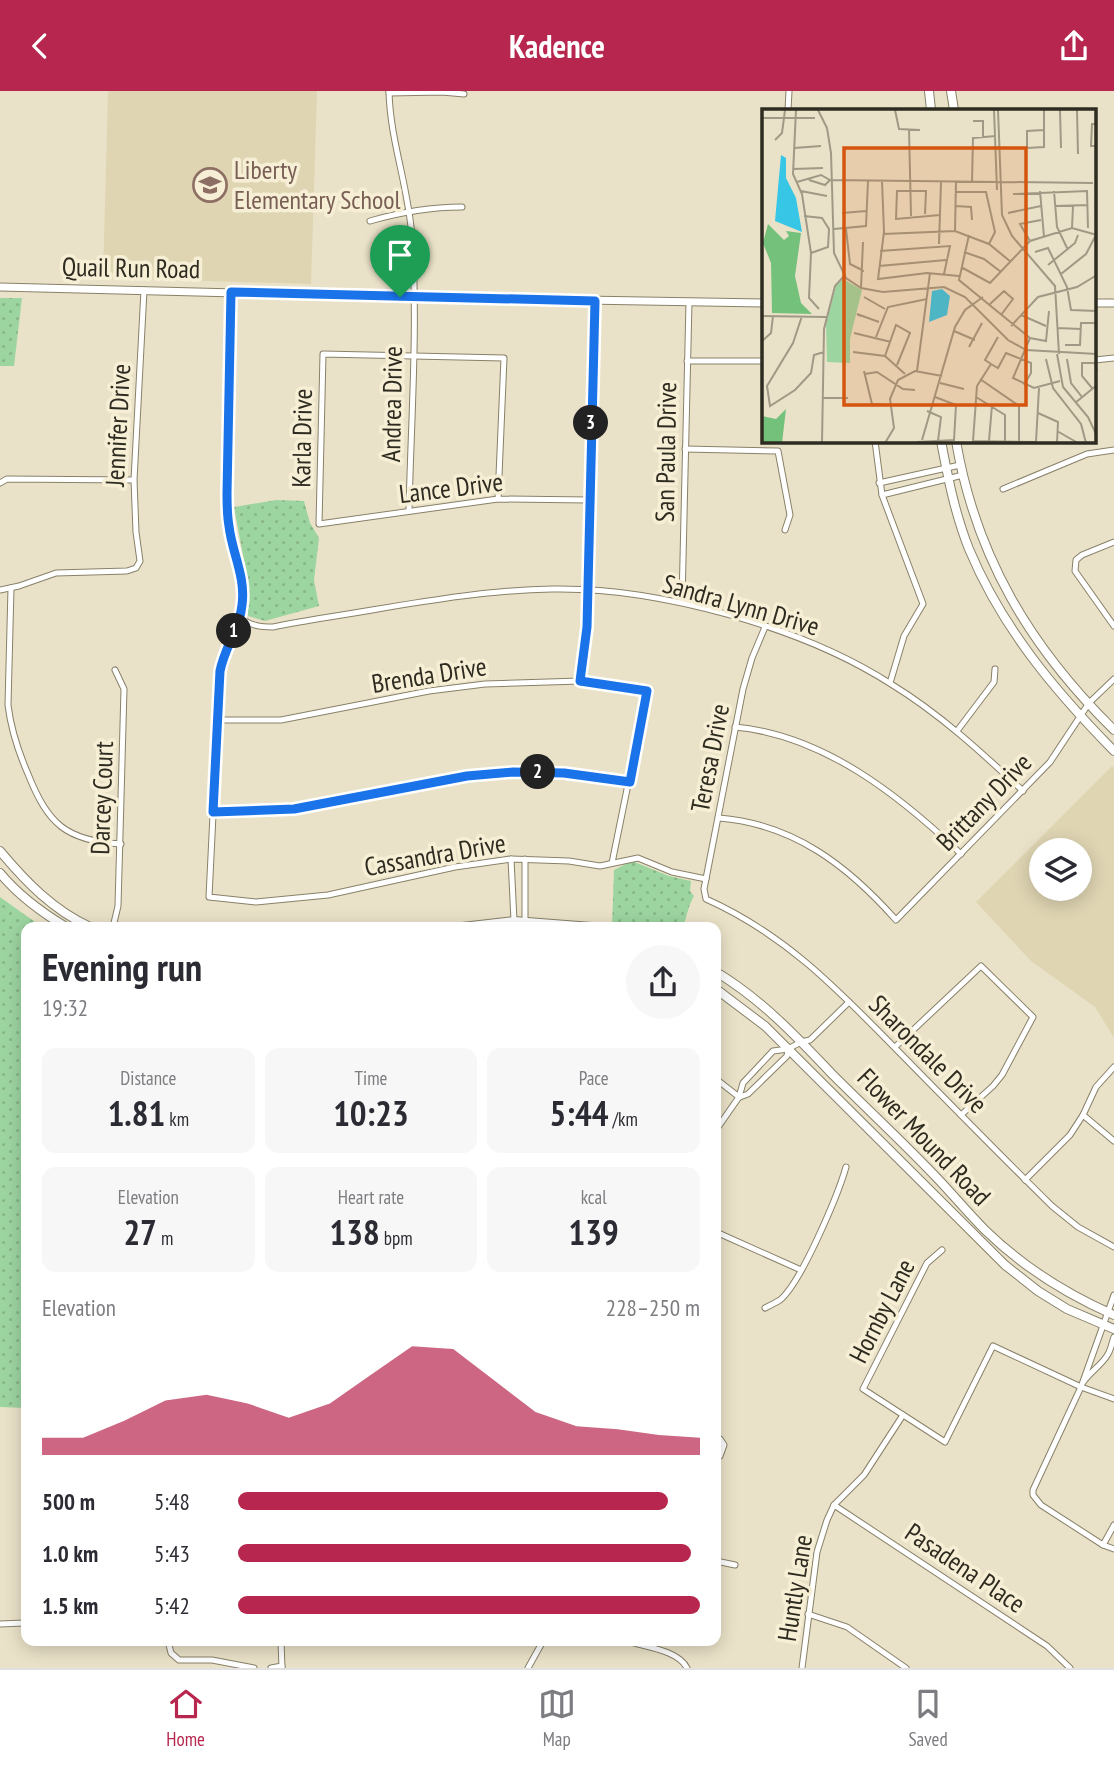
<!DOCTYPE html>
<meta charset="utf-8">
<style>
:root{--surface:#fff;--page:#f7f7f7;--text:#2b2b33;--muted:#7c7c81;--line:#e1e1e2;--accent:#b7264e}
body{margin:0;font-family:"PT Sans Narrow",sans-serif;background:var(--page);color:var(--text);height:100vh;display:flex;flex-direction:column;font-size:26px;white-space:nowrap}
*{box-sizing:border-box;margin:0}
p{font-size:23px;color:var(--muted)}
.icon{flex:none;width:38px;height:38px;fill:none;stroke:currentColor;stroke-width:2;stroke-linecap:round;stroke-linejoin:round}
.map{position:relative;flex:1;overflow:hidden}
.details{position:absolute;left:21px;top:831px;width:700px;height:724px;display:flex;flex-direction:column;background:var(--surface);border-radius:14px;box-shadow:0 4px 18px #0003}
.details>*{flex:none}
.buttons{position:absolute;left:1029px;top:747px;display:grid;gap:14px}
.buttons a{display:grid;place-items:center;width:63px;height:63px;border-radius:50%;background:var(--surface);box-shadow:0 4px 18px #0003;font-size:35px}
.pin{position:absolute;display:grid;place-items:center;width:60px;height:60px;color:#fff;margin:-72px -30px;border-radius:50% 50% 50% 0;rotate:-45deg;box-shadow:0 0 7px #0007}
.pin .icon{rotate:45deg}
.km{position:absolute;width:35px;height:35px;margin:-18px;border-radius:50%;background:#222;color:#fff;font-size:19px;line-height:35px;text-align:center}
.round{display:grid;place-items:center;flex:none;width:74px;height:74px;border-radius:37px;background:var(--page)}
.head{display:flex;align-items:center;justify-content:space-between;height:119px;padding:0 21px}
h1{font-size:38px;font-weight:800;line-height:52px}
.figures{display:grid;grid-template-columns:repeat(3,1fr);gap:10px;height:119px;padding:7px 21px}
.figures div{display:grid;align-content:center;border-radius:14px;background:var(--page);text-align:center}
.figures b{font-size:35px;font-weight:800}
.figures small{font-size:19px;font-weight:400}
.figures p{font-size:19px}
.chart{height:196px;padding:14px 21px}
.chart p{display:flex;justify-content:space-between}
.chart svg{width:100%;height:126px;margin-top:7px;fill:var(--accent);opacity:.7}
ul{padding:0 21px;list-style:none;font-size:23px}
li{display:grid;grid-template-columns:112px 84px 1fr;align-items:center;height:52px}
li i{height:18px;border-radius:9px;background:var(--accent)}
header{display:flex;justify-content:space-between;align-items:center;height:91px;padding:0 21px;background:var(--accent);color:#fff;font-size:32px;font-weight:800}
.tab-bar{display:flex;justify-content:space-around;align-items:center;height:98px;border-top:2px solid var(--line);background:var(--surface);font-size:19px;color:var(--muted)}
.tab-bar a{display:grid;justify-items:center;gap:4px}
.tab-bar .selected{color:var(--accent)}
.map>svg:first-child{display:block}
.built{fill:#dfd5b3;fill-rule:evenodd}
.park{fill:url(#park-dots)}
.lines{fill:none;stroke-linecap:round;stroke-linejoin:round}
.minor-casing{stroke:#888169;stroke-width:7}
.tertiary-casing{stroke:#888169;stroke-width:9}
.secondary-casing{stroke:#888169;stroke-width:10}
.minor{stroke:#fff;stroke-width:5}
.tertiary{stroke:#fff;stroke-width:7}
.secondary{stroke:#fff;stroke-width:8}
.route-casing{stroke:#fff;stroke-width:14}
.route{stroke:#1a73e8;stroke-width:9}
.labels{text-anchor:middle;stroke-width:7;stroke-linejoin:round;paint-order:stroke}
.education-label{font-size:26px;fill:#785e54;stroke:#f7efd5;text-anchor:start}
.street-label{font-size:26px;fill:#2e2b21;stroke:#f7efd5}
.inset-road{fill:none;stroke:#9f9985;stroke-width:2}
.view{fill:#d5540e;fill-opacity:0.15;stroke:#d5540e;stroke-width:3.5}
.inset-edge{fill:none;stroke:#2e2b21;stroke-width:3.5}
</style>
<header><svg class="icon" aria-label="back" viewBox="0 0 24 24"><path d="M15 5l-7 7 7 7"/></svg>Kadence<svg class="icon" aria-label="share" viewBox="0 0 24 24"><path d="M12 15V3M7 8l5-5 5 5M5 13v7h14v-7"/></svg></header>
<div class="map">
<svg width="1114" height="1577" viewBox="0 0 1114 1577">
<defs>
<pattern id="park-dots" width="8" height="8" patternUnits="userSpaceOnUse" patternTransform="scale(1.75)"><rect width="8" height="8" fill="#9dd5a1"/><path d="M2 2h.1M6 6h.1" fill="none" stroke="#88b78a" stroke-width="1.8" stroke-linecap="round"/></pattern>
</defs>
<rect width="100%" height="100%" fill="#eae2c8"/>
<g class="built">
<polygon points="108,0 317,0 311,193 103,187"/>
<path d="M1112,675L1114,677V947L1095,916L1031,870L976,811ZM1041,760H1080V798H1041Z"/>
</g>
<g class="park">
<polygon points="0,207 22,207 14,275 0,275"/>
<polygon points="276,409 304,410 310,432 319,447 314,489 319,515 265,530 248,525 248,491 234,416"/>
<path d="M632,770L669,785L691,790L690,800L694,805C688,815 687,825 683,836H612L614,779Z"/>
<polygon points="0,806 42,836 26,836 26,1317 0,1316"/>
</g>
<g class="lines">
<g class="minor-casing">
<g id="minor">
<path d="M389,0C390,50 409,97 412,147C418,236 411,330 409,419"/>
<polyline points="389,2 442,1 464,3"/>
<polyline points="788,19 789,0"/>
<path d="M370,130C401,121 429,116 462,116"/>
<path d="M231,201L227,402C227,413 227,424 229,435C232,462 245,486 242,514C240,536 225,556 220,580L209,806L256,811L328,804L455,776L511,768L569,770L600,775L638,767L672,781L706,788"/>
<polyline points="1095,269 1114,267"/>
<polyline points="687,270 764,270"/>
<polyline points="875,350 882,404 923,513 904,545 890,592"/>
<polyline points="685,358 778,360 790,424 785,439"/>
<polyline points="0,392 7,388 134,389"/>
<polyline points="879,392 960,374"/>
<polyline points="1003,398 1087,363 1114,359"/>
<polyline points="882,404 963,384"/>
<polyline points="498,408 504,267 323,263 319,433 498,408 589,409"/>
<polyline points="1114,451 1082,464 1076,469 1075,480 1114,535"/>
<path d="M11,497L8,614C11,639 18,660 28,683C48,733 66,750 121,753"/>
<polyline points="0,499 19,495 56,482 127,480 136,477 140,470 136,441 134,389 144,199"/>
<polyline points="682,511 689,211"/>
<path d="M240,526C250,535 261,536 273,536C306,529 339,525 372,519C431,509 492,499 552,498C658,496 802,536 891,593C940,623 981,661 1023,700"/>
<path d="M765,536L752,567L743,598L704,798L706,808C787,844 841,902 901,963C951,1014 1001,1065 1052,1115L1078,1136L1114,1156"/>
<polyline points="580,590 587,536 595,210"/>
<polyline points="218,629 281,629 429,600 485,593 580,590 647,600 612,772"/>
<path d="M735,636C823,644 899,704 961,763"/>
<polyline points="957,640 994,591 995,578"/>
<polyline points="213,721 294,718 467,685 513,681 564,682 630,691"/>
<path d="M719,727C794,733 848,775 896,829L1050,671L1089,612L1114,588"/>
<polyline points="511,768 514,830 511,836"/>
<polyline points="525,768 525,836"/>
<polyline points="113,836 118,815 124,598 115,579"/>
<polyline points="895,956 981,875 1033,926 1002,984 993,995 961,1024"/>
<polyline points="716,988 739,1006"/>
<polyline points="740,1006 748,1003 787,965 788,958"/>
<polyline points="1083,1024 1114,1050"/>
<polyline points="716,1039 739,1006 743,992 773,960 788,958 801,951 810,949 849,911"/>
<polyline points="1025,1089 1070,1044 1083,1024 1096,996 1114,976"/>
<polyline points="716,1141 801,1179"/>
<polyline points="942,1159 927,1172 863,1298 945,1351 993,1255 1081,1296 1114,1308"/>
<polyline points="1114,1204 1081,1296 1033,1399 1033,1404 1041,1414 1103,1454 1114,1458"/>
<path d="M765,1217C769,1215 775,1212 780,1209C801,1192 838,1104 846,1076"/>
<path d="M1084,1290C1091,1280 1103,1273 1108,1263C1111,1258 1112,1251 1114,1246"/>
<polyline points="716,1347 720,1348 724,1354 720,1365 716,1368"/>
<polyline points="834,1414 1047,1555 1070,1577"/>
<polyline points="1103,1454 1114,1434"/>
<polyline points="716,1470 735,1474"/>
<polyline points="808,1523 847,1536 906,1577"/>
<polyline points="0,1533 24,1532"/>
<polyline points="168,1550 171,1562 179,1569 212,1569 254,1577"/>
<polyline points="281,1550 282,1577"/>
<path d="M627,1550C645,1556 678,1559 687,1577"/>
<polyline points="271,1577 282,1575"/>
<polyline points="528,1577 543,1550"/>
<polyline points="802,1577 817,1461 827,1429 834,1414 864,1384 903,1324"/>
</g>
</g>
<g class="tertiary-casing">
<g id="tertiary">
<polyline points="0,196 400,206 764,212"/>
<polyline points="1095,212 1114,212"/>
</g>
</g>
<g class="secondary-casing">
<g id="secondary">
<polyline points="929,0 931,19"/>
<polyline points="951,0 954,19"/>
<path d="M941,350C948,387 955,423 969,458C1002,537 1055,600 1114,660"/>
<path d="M956,350C976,467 1031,557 1114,639"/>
<path d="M0,760C26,791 53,819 90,836"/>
<path d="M0,782C19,805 41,821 66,836"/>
<polyline points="462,836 514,830 592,836"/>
<path d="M716,881C760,907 797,946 832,983C867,1018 904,1052 938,1088C954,1105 969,1123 985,1139C1023,1176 1066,1203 1114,1224"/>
<polyline points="716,898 765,935 1005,1174 1038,1200 1067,1218 1114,1238"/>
</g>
</g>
<use href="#minor" class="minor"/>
<use href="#tertiary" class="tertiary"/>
<use href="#secondary" class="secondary"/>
</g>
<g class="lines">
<g class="route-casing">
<path id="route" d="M231,201L595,210L587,536L580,590L647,600L630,691L564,682L513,681L467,685L294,718L213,721L220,580C225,555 240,537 242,514C246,486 232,462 229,435C227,424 227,413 227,402Z"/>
</g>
<use href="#route" class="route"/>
</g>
<defs>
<g id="school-ring" transform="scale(1.75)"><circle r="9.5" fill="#f7efd5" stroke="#8d6e63" stroke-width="1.5"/><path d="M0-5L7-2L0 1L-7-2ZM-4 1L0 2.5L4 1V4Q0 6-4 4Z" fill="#8d6e63"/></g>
</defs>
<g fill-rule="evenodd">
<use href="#school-ring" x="210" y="94"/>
</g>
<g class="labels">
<g class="education-label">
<text x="234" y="88">Liberty<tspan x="234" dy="30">Elementary School</tspan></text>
</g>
<g class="street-label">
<text transform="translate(131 177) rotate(1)" y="9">Quail Run Road</text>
<text transform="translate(392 313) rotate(-89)" y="9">Andrea Drive</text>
<text transform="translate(118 334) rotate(-87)" y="9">Jennifer Drive</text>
<text transform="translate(302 347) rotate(-89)" y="9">Karla Drive</text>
<text transform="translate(666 361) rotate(-89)" y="9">San Paula Drive</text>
<text transform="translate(451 397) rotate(-7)" y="9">Lance Drive</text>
<text transform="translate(741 514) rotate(16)" y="9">Sandra Lynn Drive</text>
<text transform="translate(429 584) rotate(-9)" y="9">Brenda Drive</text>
<text transform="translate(710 667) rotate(-79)" y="9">Teresa Drive</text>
<text transform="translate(102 707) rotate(-88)" y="9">Darcey Court</text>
<text transform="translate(984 711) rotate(-46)" y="9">Brittany Drive</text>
<text transform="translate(435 764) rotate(-10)" y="9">Cassandra Drive</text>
<text transform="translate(928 963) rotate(45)" y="9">Sharondale Drive</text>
<text transform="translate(924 1046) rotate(46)" y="9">Flower Mound Road</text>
<text transform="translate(882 1220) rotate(-63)" y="9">Hornby Lane</text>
<text transform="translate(965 1477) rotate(34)" y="9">Pasadena Place</text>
<text transform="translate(795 1497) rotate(-81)" y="9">Huntly Lane</text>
</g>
</g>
<g transform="translate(762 18)">
<rect width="334" height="334" fill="#eae2c8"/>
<path d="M6,115L22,131L27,127L24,122L39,124L33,167L39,194L50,205L10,204L9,154L1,134ZM24,300L20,334H0V307L14,310Z" fill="#74c17c"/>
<path d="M81,170L100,181L88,230V254L65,253L64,215L74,177Z" fill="#9dd5a1"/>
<path d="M19,46L24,49V69L34,89L40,123L13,112ZM180,180L188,187L185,206L167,213L170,182Z" fill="#37c6e6"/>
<path class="inset-road" d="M34,1L31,65L40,85L49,144L47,189L57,200M56,1L65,19L69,44L72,144L84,169L99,179L121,183L182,178L203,188L246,231L264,241L335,245M133,1L137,20L158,21M232,1L235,81M236,1L240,106L250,127L293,177L297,245M282,1V38L265,39V22L282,21M298,1L299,39M315,1L316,45M0,9H53M211,12H221V28M335,15H330L329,37H335M147,20L149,107M13,31L20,24L23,1M32,39L59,37M31,60L61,59M47,71L63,76L68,71M120,72L122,123L116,170L165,164L197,167M35,73L59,66L68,71L331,74M210,74L211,29L234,27M39,82L65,87M278,82L282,128M292,82L295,118L306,141M194,83H224L233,123L227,135M251,85L325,82L326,119M194,97L209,98L210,111M294,97L326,96M80,104L104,102M246,104L279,97M163,105L164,82H135L134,110L178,106M42,107L60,109L67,120L66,138L49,144M310,119L311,97M72,120L104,117L106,72M84,120L88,155L102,162M193,122L194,73M121,125L193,122L227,135L249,153M207,126L197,171L268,229L284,232L287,202M268,132L258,115L279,111M177,135L179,73M118,142L188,137L182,165M202,143L222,150L239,163M273,143L286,139L305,178L309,201L335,202M286,156L313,134L316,126M117,157L184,151M199,158L228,174L268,132L310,119L335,126M299,165L324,145L334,126M99,179L101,133M102,188L123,200M228,195L242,182L251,190L239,206M259,206L284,217M0,207L64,208M40,207L31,234L5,277L8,297L33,281L49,264L52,246L62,243M99,207L95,205L117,213M249,217L276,188L315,178L335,166M295,219L319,220M192,222L213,231M92,224L129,233M114,228L126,198L165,190M268,229L251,269L272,279L298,272M0,232L9,224L11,207M303,236H318L319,214H335M207,238L220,214M91,243L123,247L143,265M295,245L301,278L326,308L335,327M123,247L134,216L148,224L135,256M284,250L291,279L319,315L324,334M305,250L309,274L320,288M229,255L215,277L211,332L274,333L277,279M229,255L236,259L244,244L269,254V264L262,276M229,255L223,251L236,228M102,262L110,295L128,296M155,262L168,164M103,265L115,263L141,280L153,281M218,270L257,297V334M178,274L202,280M330,279L320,267V254H333L335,263M214,288L243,306V332M61,289H86M313,294L335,276M165,302L179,308L176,332M276,304L296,313L295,334M295,322L316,334M160,331L193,218L203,201L221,188M227,332L230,296M155,333L192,331L194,296L173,288M60,334L62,220L73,177L83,166M123,334L132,319L128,290L136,271L153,262L180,267"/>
<path class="view" d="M82,39H264V296H82Z"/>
<rect width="334" height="334" class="inset-edge"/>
</g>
</svg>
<div class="buttons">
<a><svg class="icon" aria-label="layers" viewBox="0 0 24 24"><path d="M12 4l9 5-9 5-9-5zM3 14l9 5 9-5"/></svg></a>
</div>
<div class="pin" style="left:400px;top:206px;background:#1e9e55"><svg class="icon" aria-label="arrive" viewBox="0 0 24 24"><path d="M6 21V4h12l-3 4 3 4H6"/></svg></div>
<b class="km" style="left:234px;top:540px">1</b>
<b class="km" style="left:538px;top:681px">2</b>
<b class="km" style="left:591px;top:332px">3</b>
<section class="details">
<div class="head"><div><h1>Evening run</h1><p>19:32</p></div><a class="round"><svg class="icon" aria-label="share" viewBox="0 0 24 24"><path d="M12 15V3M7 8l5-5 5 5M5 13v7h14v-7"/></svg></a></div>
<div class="figures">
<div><p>Distance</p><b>1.81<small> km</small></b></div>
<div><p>Time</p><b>10:23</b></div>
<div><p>Pace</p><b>5:44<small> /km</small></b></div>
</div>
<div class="figures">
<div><p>Elevation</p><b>27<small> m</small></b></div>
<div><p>Heart rate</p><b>138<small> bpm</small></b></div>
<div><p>kcal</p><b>139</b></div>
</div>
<div class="chart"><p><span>Elevation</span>228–250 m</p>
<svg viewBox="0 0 160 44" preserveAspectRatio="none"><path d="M0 44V38L10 38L20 32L30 25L40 23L50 26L60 31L70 26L80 16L90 6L100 7L110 18L120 29L130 34L140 35L150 37L160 38V44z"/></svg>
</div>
<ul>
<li><b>500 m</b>5:48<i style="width:93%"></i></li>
<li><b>1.0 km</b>5:43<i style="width:98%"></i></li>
<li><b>1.5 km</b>5:42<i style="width:100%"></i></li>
</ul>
</section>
</div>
<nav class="tab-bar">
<a class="selected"><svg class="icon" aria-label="home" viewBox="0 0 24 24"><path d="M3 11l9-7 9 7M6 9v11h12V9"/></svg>Home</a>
<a><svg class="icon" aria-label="map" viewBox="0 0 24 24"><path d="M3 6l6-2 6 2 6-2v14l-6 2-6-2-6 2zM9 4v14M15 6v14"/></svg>Map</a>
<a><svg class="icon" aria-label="saved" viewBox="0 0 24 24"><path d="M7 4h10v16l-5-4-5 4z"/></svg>Saved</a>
</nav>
